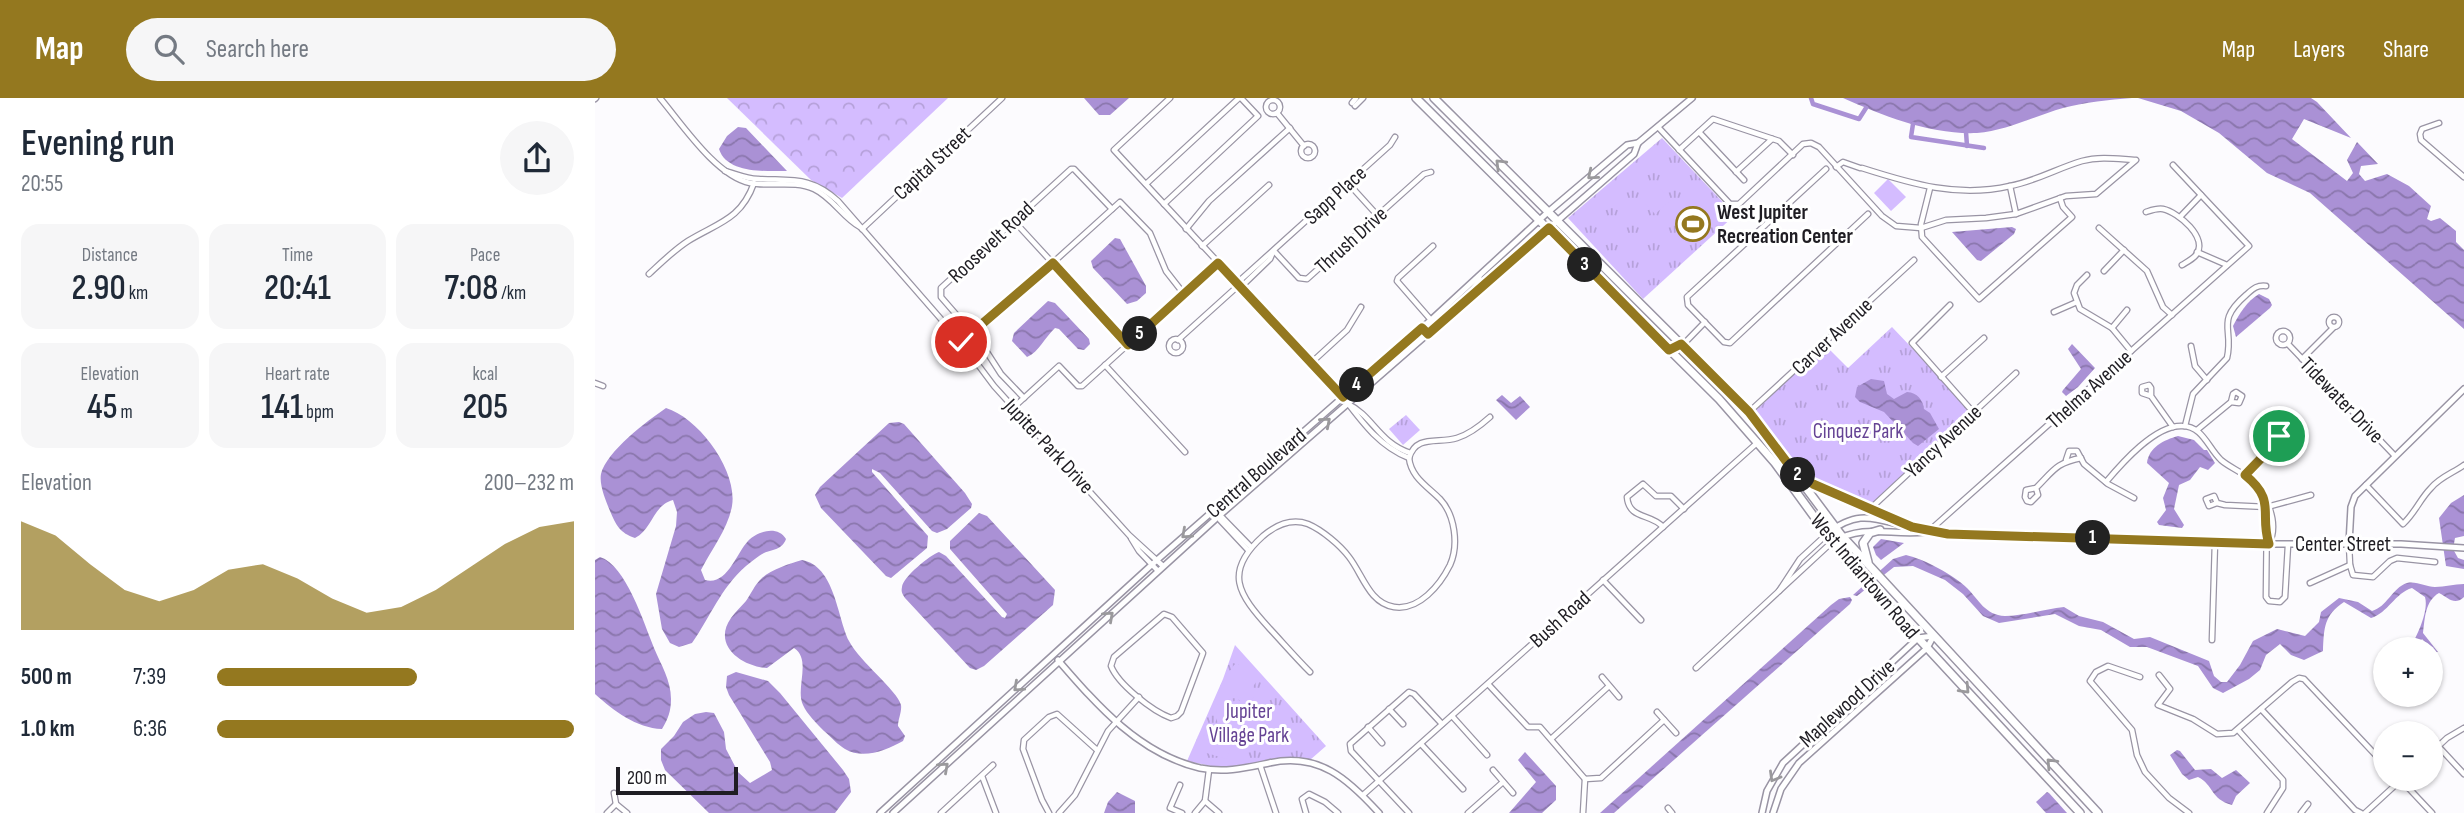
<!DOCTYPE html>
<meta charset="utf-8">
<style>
:root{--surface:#fff;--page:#f6f6f7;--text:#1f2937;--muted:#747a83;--accent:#94781f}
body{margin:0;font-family:"Sofia Sans Condensed",sans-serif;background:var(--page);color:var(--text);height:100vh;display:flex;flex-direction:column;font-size:26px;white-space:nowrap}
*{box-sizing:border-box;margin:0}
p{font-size:23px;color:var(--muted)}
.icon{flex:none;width:38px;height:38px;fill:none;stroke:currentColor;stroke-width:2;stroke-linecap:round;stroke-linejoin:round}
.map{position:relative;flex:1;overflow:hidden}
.panel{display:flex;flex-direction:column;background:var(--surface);width:595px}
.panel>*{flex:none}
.fabs{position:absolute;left:1778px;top:539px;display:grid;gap:14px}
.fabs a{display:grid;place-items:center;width:70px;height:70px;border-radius:50%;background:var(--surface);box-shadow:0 2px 5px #0004;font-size:35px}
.scale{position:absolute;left:21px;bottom:18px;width:122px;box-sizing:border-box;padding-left:7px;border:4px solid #1f1d23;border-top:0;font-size:19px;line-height:24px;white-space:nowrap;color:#1f1d23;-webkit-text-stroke:5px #fff;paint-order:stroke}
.pin{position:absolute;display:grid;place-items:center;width:60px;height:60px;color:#fff;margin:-30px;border:4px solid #fff;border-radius:50%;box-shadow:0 2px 7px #0007}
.km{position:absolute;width:35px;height:35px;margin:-18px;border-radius:50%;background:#222;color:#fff;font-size:19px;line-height:35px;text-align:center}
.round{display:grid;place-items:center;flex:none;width:74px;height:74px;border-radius:37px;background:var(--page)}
.overview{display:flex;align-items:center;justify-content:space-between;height:119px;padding:0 21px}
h1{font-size:38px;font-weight:600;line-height:52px}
.stats{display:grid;grid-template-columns:repeat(3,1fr);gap:10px;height:119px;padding:7px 21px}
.stats div{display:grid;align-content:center;border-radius:18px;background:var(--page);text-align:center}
.stats b{font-size:35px;font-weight:600}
.stats small{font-size:19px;font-weight:400}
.stats p{font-size:19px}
.chart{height:196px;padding:14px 21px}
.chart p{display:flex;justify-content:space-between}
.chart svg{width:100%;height:126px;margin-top:7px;fill:var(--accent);opacity:.7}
ul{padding:0 21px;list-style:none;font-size:23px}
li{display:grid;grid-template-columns:112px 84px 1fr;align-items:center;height:52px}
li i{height:18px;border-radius:9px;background:var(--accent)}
header{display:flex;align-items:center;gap:42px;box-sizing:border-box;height:98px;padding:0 35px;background:var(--accent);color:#fff}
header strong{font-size:33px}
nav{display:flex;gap:38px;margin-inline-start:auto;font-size:24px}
.search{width:490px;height:63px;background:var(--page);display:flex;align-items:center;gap:18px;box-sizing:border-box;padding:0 24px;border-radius:38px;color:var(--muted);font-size:26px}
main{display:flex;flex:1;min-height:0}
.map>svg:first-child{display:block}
.forest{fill:url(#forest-crowns)}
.park{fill:url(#park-tufts)}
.pitch{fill:#d4bcff}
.water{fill:url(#water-waves)}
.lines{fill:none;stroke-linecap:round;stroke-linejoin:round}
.canal{stroke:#aa91d5;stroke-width:4.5}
.minor-casing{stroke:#9994a4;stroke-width:7}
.tertiary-casing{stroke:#9994a4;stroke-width:8}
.primary-casing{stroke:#9994a4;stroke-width:10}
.minor{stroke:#fff;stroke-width:4.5}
.tertiary{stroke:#fff;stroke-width:5}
.primary{stroke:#fff;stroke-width:7}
.oneway{stroke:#9a999c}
.route-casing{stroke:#fff;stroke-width:14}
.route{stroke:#94781f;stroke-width:9}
.labels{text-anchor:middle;stroke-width:6;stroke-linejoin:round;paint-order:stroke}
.street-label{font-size:21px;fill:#1f1d23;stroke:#fff}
.poi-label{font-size:21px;font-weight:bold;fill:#1f1d23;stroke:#fff;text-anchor:start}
.park-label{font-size:21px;fill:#654394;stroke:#fff}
</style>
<header>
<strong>Map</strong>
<div class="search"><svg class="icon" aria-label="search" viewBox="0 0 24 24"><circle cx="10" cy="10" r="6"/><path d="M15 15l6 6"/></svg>Search here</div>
<nav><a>Map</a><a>Layers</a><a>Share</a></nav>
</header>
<main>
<section class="panel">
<div class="overview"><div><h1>Evening run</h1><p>20:55</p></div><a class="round"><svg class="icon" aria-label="share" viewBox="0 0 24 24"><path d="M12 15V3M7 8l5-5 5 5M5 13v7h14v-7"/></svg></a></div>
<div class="stats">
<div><p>Distance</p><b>2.90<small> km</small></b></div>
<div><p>Time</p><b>20:41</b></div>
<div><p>Pace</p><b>7:08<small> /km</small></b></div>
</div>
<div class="stats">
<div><p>Elevation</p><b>45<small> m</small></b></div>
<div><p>Heart rate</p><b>141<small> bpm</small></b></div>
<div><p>kcal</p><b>205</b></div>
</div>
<div class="chart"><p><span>Elevation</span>200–232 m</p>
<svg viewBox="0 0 160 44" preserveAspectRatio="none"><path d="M0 44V6L10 11L20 21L30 30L40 34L50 30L60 23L70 21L80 26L90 33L100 38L110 36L120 30L130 22L140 14L150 8L160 6V44z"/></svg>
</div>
<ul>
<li><b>500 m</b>7:39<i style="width:56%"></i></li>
<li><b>1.0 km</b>6:36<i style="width:100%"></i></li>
</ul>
</section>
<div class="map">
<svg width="1869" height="715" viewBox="0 0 1869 715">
<defs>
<pattern id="forest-crowns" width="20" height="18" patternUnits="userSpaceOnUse" patternTransform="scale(1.75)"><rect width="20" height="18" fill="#d4bcff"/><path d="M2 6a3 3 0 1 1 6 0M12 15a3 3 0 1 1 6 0" fill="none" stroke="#b6a1da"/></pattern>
<pattern id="park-tufts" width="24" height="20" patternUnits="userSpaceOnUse" patternTransform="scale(1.75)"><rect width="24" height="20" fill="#d4bcff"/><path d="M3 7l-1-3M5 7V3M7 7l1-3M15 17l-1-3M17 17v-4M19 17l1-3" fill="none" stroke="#b6a1da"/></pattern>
<pattern id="water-waves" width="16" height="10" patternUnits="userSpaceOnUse" patternTransform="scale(1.75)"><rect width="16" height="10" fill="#aa91d5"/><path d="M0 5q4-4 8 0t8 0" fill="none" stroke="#8a76ac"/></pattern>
</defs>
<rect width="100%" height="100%" fill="#fcfbfe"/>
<polygon class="forest" points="132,0 353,0 247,100 216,82"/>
<g class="park">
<polygon points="1067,40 1140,117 1048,201 973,120"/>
<polygon points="1297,229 1377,313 1275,408 1208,377 1159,314 1230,247 1253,270"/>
<polygon points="811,317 825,332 808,347 794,331"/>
<polygon points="640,547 731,648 715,662 698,660 674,662 649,669 626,670 592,663 628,581"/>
</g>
<g class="pitch">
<polygon points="1293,81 1311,99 1296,113 1279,95"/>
<polygon points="1059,84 1076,102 1060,116 1044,99"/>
<polygon points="639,567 645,567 662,583 654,594 646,600 635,597 625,588"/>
<polygon points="660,598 678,616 678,622 660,637 648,626 642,632 635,634 637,646 632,661 608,654 605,648 613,627 624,629 619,613 622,607 644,602 649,609"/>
</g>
<g class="water">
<polygon points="489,0 534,0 515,17 504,17"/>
<path d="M1248,0H1537C1513,2 1491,4 1468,10C1440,18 1411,33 1382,35C1336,37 1289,18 1248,0Z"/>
<polygon points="1543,0 1716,0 1722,4 1756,40 1709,21 1697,41 1752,83 1758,75 1752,62 1762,44 1783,66 1766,68 1764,76 1770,83 1792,76 1814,88 1836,108 1832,121 1836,123 1845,120 1861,133 1861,144 1869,152 1869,231 1715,95 1672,75 1624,35 1586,13"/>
<path d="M143,29L151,30L192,73C171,73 132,76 124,51L132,38Z"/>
<polygon points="1417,129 1421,131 1419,136 1386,163 1382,162 1357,134"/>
<polygon points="520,140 525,141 551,188 551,195 542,203 532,206 498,170 496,163"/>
<path d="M1664,196L1674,201L1677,207L1675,210L1641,239L1638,228C1644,216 1652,203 1664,196Z"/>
<path d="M453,203L460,205L494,241L495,246L489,252L483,251L464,231L460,230C450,239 444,254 432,259L417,243L419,235Z"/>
<polygon points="1477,246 1500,270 1483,289 1471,298 1467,294 1468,292 1486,271 1473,251"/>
<path d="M1276,281L1289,283L1292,296L1299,301L1312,294C1323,295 1327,301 1329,311L1335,315L1344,331L1323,348L1318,345L1289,314L1265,304L1260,299L1262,289Z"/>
<polygon points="907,297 916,305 925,298 935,309 921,322 901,302"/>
<path d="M71,310C104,320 143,373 137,408C133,431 116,452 106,472L110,482C132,488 141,456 153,443C162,433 183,427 191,441C187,452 178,451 169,455C163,458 156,464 151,468C125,491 116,518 97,545L84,549L75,545L67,531L61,496L81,428L82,414L78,402C57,408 58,431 40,440C25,435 21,427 15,413C11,403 4,387 6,376C12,353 52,323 71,310Z"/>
<polygon points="304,324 309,326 370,395 377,406 376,410 352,431 342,435 337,433 285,375 277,371 277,374 333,438 332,450 296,480 291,478 226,410 220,397 225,389 294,325"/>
<path d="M1583,338L1599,342L1609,352H1612L1620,365L1613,372L1605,369L1595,382L1584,387L1579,411L1589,427L1587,430L1564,427L1562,424L1571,412L1568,400L1574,385L1552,365C1554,349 1569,342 1583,338Z"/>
<polygon points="1869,397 1869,438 1860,440 1858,451 1863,460 1869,462 1869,471 1851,468 1844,420 1856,405"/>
<path d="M384,415L392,418L460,492L458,507L389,568L381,572L375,570L310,500C307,495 306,494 307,489C308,479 335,457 344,454L351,458L407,519L410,520L412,516L355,451V443Z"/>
<polygon points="1286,441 1309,445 1286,462 1281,457 1278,449"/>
<path d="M1311,457C1329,461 1359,477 1372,490C1384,502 1390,517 1410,518C1428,518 1450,511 1469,509L1484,518L1508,524L1539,541L1555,539L1614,563L1619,578L1626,584H1632L1645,567L1658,543L1682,531L1710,538L1724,524L1726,514L1744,500L1763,504L1777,513C1792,509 1797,490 1812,485C1822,483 1831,489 1840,489C1850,489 1859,486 1869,486V499C1859,508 1854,500 1844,495C1830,503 1830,520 1828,535L1843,554H1840L1827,541L1820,551H1814C1822,539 1834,513 1830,499L1817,490C1800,495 1793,515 1776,520L1749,504C1729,517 1729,530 1728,553L1709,562L1696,557L1685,546L1671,557L1665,572L1654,581L1628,595L1618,590L1603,568L1552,549H1535L1506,532L1484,528L1460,516L1404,525L1388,518L1368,496L1350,482L1318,468L1299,469L1262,498L1258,497L1298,461Z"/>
<path d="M5,459C31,467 49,526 59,550C66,567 76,582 76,601C76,613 73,621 67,631C41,630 19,613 0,596V462Z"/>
<path d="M207,462C240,468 242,519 254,543C265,564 302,592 306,607C307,613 303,622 303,628L310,638L308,643C292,652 268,662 250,651C243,647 236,639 229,633C222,626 212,616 208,607C200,590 217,562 199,550L172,570C146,568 117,547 136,520C140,514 146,509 151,503C156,496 160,486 167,480C177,471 194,466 207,462Z"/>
<polygon points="1255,499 1257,502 1255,506 1019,715 1005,715 1236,507 1244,501"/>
<polygon points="141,574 173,583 185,595 248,672 254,681 256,694 240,715 114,715 70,672 66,662 66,651 79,638 88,624 100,616 111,614 119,615 129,634 131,651 143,674 155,685 177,672 175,664 134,597 131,589 132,578"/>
<path d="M1582,652L1585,653L1600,672L1616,671L1627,680L1641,672L1655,685L1641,698L1637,707C1615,701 1619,687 1603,679L1594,682L1587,676L1575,657Z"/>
<polygon points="930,654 961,688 961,702 947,715 914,715 941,684 923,662"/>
<polygon points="522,694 540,703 540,715 509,715 513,704"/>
<polygon points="1452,694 1454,695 1472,715 1451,715 1441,704"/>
</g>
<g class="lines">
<g class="canal">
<polyline points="1216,0 1218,6 1264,21 1271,10"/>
<polyline points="1318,26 1316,39 1389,50"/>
<polyline points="1371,34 1372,48"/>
</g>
<g class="minor-casing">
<g id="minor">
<path d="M65,0C87,26 121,78 155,85C176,89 199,82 219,91C238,100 248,120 265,129"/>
<path d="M575,0L519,52L748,299C767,324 784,348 814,360"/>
<polyline points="0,1 1,0"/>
<circle cx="678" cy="9" r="7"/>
<polyline points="757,5 761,0"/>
<polyline points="760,8 768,0"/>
<polyline points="682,15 709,48"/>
<polyline points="1844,25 1827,31 1825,36 1826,42 1869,79"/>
<path d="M1063,29L1135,106H1144L1208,46L1216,45L1224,49L1287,118L1301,128L1326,130L1351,122L1391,120L1421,116L1471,98L1501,96L1541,62C1523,61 1505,58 1487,63C1463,70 1441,83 1415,88C1363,100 1317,86 1267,70"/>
<polyline points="1104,34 1149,82"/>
<circle cx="713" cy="53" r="7"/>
<polyline points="1084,52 1118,21 1184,43 1198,57"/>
<polyline points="1241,69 1248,64 1265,70"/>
<polyline points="1231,71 1092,199 1093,207 1129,244 1135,245 1273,116"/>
<path d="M130,73C141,76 152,81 163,81C197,83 216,78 243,103L366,244L399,288L534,437L568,468"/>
<polyline points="1141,74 1177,41"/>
<polyline points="753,85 783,118"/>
<polyline points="551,86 644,0"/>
<polyline points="1415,88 1421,116"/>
<polyline points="1335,90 1326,126 1327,139 1384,201 1477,119 1468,109 1465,100"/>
<polyline points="569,106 663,18 646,0"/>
<path d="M1551,114C1557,112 1562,110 1568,111C1583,114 1614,140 1601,157C1598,161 1592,164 1587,167"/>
<polyline points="1585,119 1606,97"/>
<polyline points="419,123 533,247"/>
<polyline points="1504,130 1552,173 1568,209 1577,217"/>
<polyline points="267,131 407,0"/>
<polyline points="591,131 614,103 695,30"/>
<polyline points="607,148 674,87"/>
<polyline points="679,153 704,180 712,181 829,76 836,74"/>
<polyline points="1602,154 1632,167"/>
<polyline points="1509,173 1529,152"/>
<path d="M54,176C67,164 79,152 93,143C122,125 146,122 159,85"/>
<polyline points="1492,177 1482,187 1479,195 1485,211 1517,230 1536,253"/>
<polyline points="642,185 795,47 800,39"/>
<polyline points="646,189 675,161 678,154"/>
<polyline points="1355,207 1317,245 1378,314"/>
<polyline points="1459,214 1482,204"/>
<circle cx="1739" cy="224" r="5"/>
<polyline points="836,222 802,183 803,180 838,148"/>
<polyline points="1517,230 1532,212"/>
<circle cx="1688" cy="240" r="7"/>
<circle cx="581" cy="248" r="7"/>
<polyline points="583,242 644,187"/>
<polyline points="366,243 389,225"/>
<polyline points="368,246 525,104 555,135 571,173 589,196"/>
<polyline points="1693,246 1800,358"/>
<polyline points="1596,248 1600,268 1612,282"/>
<polyline points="1079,256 1110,224"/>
<polyline points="1707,261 1738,230"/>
<polyline points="716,265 752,232 766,209"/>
<polyline points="510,267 590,354"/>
<polyline points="1346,279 1389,240"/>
<polyline points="0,285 8,288"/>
<polyline points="1556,298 1556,290 1554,287 1547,289 1547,295 1556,298 1578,329"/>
<polyline points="429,300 406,276 386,245 346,199 346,190 476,71 479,71 517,111"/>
<path d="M753,306C778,318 783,344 815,355"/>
<polyline points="419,309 464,268 483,288 487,288 623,165"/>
<polyline points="1154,314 1319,162"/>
<path d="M1590,328L1598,296L1632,260C1639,230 1620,224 1651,197C1658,191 1661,187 1671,188"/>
<polyline points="1602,332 1636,304 1644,305 1647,298 1641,294 1638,296 1636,304"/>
<path d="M814,360C821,336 843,346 862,340C875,336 885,328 895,319"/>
<polyline points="1471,362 1474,353 1482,353 1489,366 1513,386 1539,400"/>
<polyline points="1650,377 1678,348 1686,348 1688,344 1684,338 1678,341 1678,348"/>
<path d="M1511,384C1527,365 1560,327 1587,328C1608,328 1613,350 1626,362C1634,369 1645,373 1653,380C1671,394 1685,424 1674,446"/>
<path d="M1771,387L1808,426C1820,415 1825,401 1836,390C1845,379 1858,375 1869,367"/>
<path d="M1441,390L1431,392L1430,399L1432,403L1436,404L1443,397L1441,390C1459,372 1461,365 1486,360"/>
<polyline points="1622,405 1614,408 1611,401 1619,398 1622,405 1630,407 1672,409 1716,397"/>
<polyline points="1672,409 1671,499 1674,503 1685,504 1690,499 1693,447"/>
<polyline points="619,411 656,449"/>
<polyline points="1275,411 1421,275"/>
<polyline points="625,418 625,422 653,452"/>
<path d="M1068,429C1056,415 1034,422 1032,399L1048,386L1061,398H1076L1089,411"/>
<polyline points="1334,433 1654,148 1578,67"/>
<polyline points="536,440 544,453 563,473"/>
<polyline points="1754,446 1755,467 1758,477 1778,479 1795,463 1802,460 1840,464"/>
<polyline points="1008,482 1046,522"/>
<polyline points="1715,485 1755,467"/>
<polyline points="1184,493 1205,461 1231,437"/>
<path d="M569,516L577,519L608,555L586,614L582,618L576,620C557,613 523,586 516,568L519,559Z"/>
<polyline points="1617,542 1620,444"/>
<polyline points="1101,570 1237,444"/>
<path d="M715,574C701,560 688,545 675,531C643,496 628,474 668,438C681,427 696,420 713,426C727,432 745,447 754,459C768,477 774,505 799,509C824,513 845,487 855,467C864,447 860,417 845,401C832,388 816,379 814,360"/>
<polyline points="1564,577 1575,591 1563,607 1598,621 1622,636 1638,635 1697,584 1704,580 1709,581 1790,667"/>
<polyline points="1007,579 1024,599"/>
<polyline points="1545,579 1513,568 1501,574 1495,583 1537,632 1542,657 1550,674 1574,700 1594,715"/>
<polyline points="893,586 933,629 945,629 990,681 988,715"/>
<polyline points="794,611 808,626"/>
<polyline points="1666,611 1760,712 1766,715"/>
<polyline points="1062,614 1081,635"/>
<polyline points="857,618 892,657"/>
<polyline points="773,629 787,645"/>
<polyline points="1643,632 1688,682 1688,690 1672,715"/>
<polyline points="956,641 1014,588"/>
<polyline points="826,646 868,691"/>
<polyline points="1843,648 1869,676"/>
<polyline points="1836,655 1852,640 1869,630"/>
<polyline points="665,667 681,715"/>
<polyline points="614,672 610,703 624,715"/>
<polyline points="898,672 918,695"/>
<polyline points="387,678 401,715"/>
<polyline points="990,681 1006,680 1069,622"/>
<polyline points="1805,681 1837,715"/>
<polyline points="585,687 575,710 587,715"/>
<polyline points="19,695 21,706 32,715"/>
<polyline points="768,697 1162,345"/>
<polyline points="1073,710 1077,715"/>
<polyline points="12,715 21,706"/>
<polyline points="346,715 398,667"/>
<polyline points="454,715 447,702 428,651 429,642 454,619 462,616 502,652"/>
<polyline points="464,715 480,697 513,633 544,599"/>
<polyline points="600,715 610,703"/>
<polyline points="711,715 707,701 714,696 730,704 743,715"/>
<polyline points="814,715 756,653 755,646 814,594 819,596 847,626"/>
<polyline points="873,715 908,684"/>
<polyline points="1706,715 1713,706"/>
<polyline points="1770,715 1807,681"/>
</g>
</g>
<g class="tertiary-casing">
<g id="tertiary">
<polyline points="873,197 884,183 884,179"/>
<polyline points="1203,377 1317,429 1333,434 1656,446 1806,446 1869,450"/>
<path d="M1231,436C1259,415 1271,418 1303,426"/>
<path d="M1237,444C1271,425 1295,438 1330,434"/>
<polyline points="1754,446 1756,409 1760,398 1869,291"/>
<path d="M463,562C502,607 544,656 605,670C630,675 650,670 674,665C724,654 753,681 784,715"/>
<polyline points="285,715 562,462 836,222 953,114 1032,47 1043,45"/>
<polyline points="298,715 625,417 1039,56 1043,45 1097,0"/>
<polyline points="1167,715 1172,693 1188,665 1323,540 1338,538"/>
<polyline points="1178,715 1186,691 1204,665 1332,550 1338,539"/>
</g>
</g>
<g class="primary-casing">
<g id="primary">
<polyline points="821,0 1124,301 1180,365 1250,461 1485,715"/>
<polyline points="839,0 1154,314 1247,438 1503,715"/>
<polyline points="1273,464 1268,445 1275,435 1285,432"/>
</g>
</g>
<use href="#minor" class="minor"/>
<use href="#tertiary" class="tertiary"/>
<use href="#primary" class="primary"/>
</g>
<defs><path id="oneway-chevron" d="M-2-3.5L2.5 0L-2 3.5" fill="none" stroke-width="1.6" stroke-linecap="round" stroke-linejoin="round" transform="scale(1.75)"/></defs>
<g class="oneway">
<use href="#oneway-chevron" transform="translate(905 66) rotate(-135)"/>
<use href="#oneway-chevron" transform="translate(997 77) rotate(140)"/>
<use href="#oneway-chevron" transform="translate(731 324) rotate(-41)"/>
<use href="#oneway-chevron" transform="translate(591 436) rotate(138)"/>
<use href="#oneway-chevron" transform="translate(514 518) rotate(-42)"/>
<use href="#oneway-chevron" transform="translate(423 589) rotate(138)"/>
<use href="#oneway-chevron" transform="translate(1370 591) rotate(47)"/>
<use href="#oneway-chevron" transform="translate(1456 665) rotate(-133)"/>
<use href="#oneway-chevron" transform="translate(349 669) rotate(-42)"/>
<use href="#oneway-chevron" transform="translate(1179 679) rotate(120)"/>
</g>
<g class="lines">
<g class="route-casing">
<path id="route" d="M366,244L458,165L533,247L623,165L748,299L827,230L833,236L954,130L1074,252L1086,246L1154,314L1200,375L1218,386L1317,429L1353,436L1674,446C1664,415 1682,403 1650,377L1678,348V341L1684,338"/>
</g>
<use href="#route" class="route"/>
</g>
<defs>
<g id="stadium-ring" transform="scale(1.75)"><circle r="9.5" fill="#fff" stroke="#94781f" stroke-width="1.5"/><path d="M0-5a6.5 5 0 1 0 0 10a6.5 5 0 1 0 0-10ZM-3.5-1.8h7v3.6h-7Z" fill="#94781f"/></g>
</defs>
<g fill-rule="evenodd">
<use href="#stadium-ring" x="1098" y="126"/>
</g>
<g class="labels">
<g class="street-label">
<text transform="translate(337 65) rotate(-43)" y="7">Capital Street</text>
<text transform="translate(740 97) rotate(-42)" y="7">Sapp Place</text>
<text transform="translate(756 142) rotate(-42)" y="7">Thrush Drive</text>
<text transform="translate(396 144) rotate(-43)" y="7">Roosevelt Road</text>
<text transform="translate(1237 238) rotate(-43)" y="7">Carver Avenue</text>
<text transform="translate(1494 291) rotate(-42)" y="7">Thelma Avenue</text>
<text transform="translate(1747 302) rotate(46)" y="7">Tidewater Drive</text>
<text transform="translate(1348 343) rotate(-43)" y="7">Yancy Avenue</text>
<text transform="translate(454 348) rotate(47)" y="7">Jupiter Park Drive</text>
<text transform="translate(661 375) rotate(-41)" y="7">Central Boulevard</text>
<text x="1748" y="453">Center Street</text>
<text transform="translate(1270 478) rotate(50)" y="7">West Indiantown Road</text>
<text transform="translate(965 521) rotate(-42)" y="7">Bush Road</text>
<text transform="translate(1252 605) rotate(-42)" y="7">Maplewood Drive</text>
</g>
<g class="poi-label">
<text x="1122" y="121">West Jupiter<tspan x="1122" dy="24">Recreation Center</tspan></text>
</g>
<g class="park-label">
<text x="1263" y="340">Cinquez Park</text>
<text x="654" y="620">Jupiter<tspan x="654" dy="24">Village Park</tspan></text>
</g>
</g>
</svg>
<div class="fabs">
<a>+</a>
<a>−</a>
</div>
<div class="scale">200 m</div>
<div class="pin" style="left:1684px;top:338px;background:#1e9e55"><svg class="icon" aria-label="arrive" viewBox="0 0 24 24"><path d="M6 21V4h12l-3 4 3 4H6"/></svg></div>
<div class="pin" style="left:366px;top:244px;background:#d93025"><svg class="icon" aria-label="check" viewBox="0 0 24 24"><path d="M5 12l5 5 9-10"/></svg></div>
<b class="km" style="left:1498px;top:440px">1</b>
<b class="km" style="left:1203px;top:377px">2</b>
<b class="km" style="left:990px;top:167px">3</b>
<b class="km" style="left:762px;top:287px">4</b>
<b class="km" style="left:545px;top:236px">5</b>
</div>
</main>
